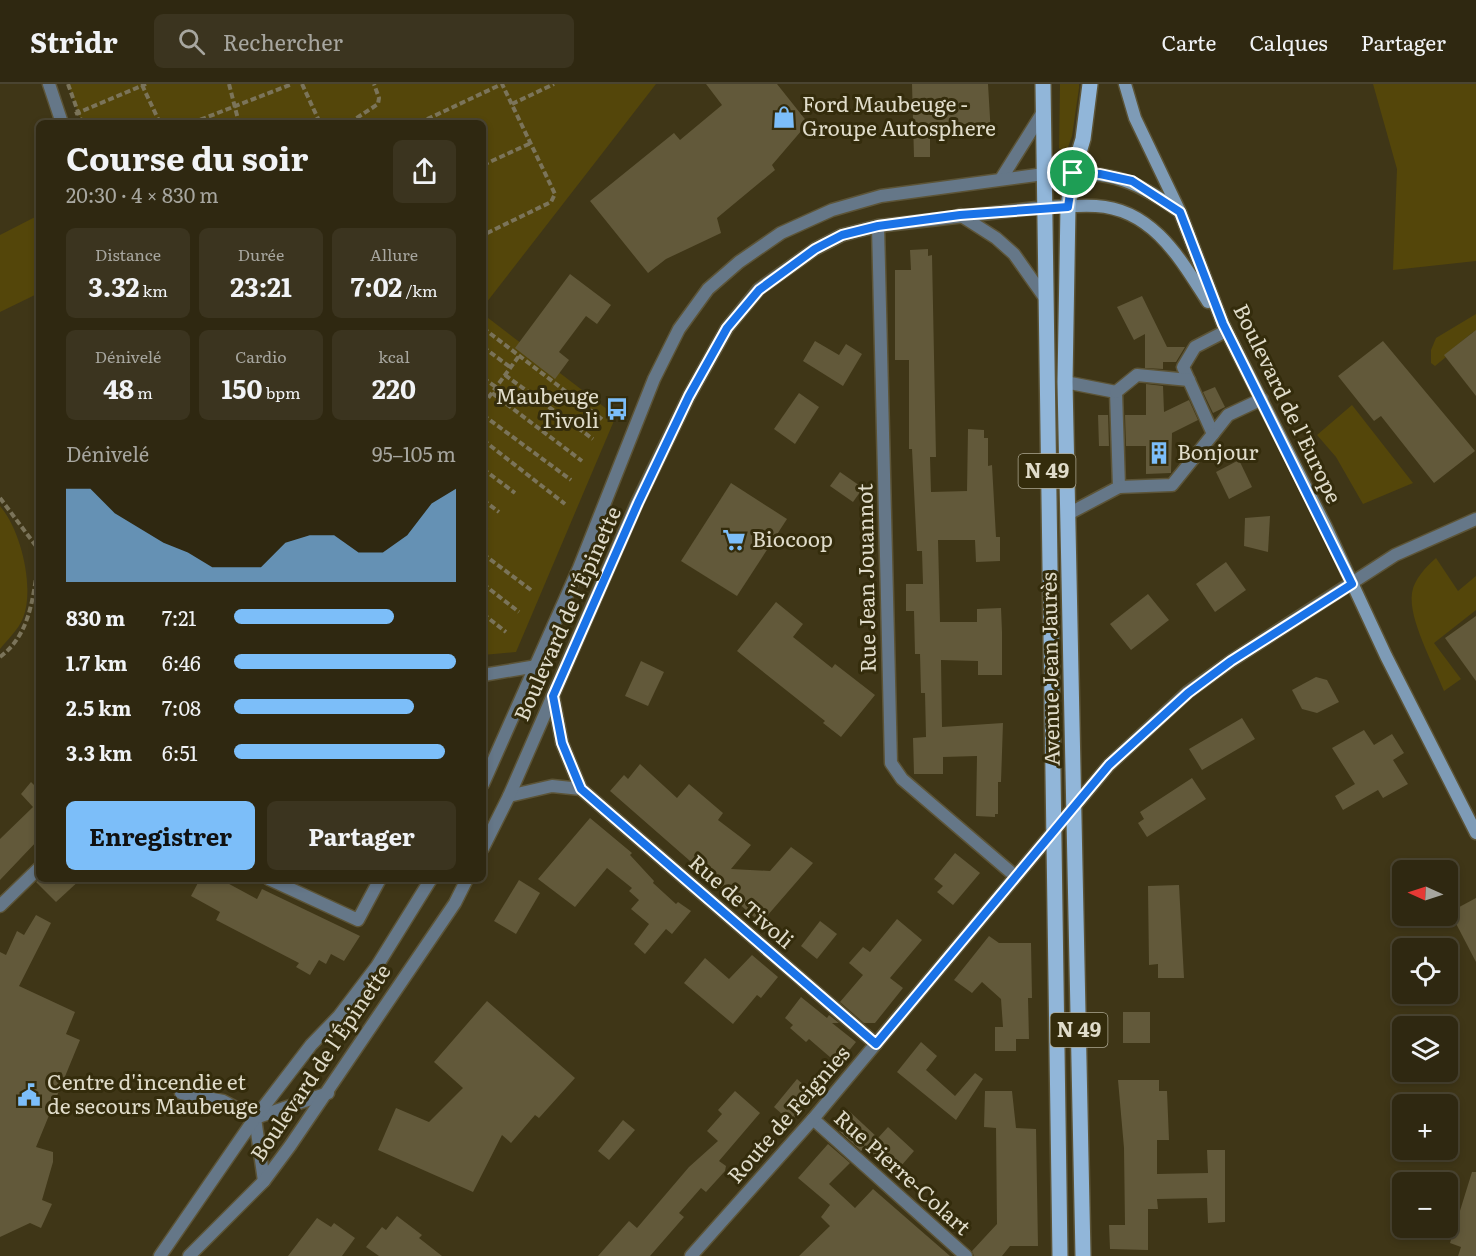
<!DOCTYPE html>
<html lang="fr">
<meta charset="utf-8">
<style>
:root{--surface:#2f2811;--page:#3b341f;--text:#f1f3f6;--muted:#a7a69f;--line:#4a4431;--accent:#7cbef9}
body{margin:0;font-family:Literata,serif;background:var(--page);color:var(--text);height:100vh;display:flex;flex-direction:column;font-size:22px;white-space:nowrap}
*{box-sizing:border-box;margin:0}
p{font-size:20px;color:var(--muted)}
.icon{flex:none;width:33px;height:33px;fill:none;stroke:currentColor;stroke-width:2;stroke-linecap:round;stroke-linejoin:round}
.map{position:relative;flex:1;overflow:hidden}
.side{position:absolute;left:36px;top:36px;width:450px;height:762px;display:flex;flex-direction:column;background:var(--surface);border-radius:9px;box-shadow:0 3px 9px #0003,0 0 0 2px var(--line)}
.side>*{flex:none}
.needle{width:39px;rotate:273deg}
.tools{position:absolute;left:1392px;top:776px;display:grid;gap:12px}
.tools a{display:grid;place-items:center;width:66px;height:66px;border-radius:9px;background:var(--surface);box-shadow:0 3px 9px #0003,0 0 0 2px var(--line);font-size:30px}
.pin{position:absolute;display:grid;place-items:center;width:51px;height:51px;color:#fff;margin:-26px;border:3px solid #fff;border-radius:50%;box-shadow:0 2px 6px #0007}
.round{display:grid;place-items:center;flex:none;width:63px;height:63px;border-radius:9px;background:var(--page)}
.summary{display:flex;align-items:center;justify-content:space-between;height:102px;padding:0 30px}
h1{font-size:33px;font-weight:700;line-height:45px}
.metrics{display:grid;grid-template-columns:repeat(3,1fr);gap:9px;height:102px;padding:6px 30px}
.metrics div{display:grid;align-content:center;border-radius:9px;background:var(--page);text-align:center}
.metrics b{font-size:26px;font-weight:700}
.metrics small{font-size:16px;font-weight:400}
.metrics p{font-size:16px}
.chart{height:168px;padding:12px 30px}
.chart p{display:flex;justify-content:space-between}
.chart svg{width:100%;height:108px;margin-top:6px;fill:var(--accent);opacity:.7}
.button{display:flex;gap:12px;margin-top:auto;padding:12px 30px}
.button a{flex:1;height:69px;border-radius:9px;background:var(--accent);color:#111;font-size:24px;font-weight:700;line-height:69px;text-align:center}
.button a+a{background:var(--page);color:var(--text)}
ul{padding:0 30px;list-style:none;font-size:20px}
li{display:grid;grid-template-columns:96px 72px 1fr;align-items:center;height:45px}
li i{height:15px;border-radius:8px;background:var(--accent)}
header{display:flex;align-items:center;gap:36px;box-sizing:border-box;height:84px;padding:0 30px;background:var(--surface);border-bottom:2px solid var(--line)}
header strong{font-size:28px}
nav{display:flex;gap:33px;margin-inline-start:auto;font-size:21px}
.search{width:420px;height:54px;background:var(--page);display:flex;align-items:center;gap:15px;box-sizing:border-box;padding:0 21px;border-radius:9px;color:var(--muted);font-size:22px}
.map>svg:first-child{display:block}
.green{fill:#54460a}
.building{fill:#62593a}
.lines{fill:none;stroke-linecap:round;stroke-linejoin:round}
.service-casing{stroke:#5c5437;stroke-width:15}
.minor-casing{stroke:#5c5437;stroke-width:15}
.tertiary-casing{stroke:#5c5437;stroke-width:15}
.secondary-casing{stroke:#5c5437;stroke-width:15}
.primary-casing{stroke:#5c5437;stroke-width:18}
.path{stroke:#7b745a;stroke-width:4;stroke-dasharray:6 3;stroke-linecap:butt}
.service{stroke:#657788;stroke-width:12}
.minor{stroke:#657788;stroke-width:12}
.tertiary{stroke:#657788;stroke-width:12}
.secondary{stroke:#7e9bb6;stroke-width:12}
.primary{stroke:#91b6d9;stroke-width:15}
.route-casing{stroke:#fff;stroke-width:12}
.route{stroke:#1a73e8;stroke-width:8}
.labels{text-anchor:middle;stroke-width:6;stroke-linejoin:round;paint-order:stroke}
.shield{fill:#342c0c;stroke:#aca791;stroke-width:1.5}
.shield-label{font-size:20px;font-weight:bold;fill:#e0dcca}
.poi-label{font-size:21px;fill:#e0dcca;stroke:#342c0c;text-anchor:start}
.street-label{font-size:21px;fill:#e0dcca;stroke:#342c0c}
</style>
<header>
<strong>Stridr</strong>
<div class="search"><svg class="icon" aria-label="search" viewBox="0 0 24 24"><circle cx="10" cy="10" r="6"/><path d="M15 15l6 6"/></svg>Rechercher</div>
<nav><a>Carte</a><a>Calques</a><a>Partager</a></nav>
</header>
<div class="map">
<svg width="1476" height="1172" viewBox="0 0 1476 1172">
<rect width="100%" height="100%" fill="#3f3617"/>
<g class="green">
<polygon points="68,0 656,0 483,223 483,39 82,39"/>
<polygon points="1060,0 1079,0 1079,4 1072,52 1067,66 1062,68 1059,64"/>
<polygon points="1373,0 1476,0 1476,177 1393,186 1397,85"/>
<polygon points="39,131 39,209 0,228 0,151"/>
<polygon points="483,230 616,332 516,568 483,571"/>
<polygon points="1476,230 1476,252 1473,248 1445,271 1446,273 1435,282 1431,279 1431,266 1436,254"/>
<polygon points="1352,321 1413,399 1363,420 1336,373 1317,351"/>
<path d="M0,422C21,446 35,504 23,534C19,545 7,556 0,565Z"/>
<path d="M1436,474L1458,507L1476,492V526L1434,559L1461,595L1444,607C1434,581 1408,535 1412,509C1414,495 1426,483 1436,474Z"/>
</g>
<g class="building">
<polygon points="706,0 777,0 808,39 772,81 775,86 717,134 721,149 666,175 648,189 590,117 674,49 680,56 722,21"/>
<polygon points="912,0 988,0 991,51 967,52 967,40 930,40 930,73 914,73"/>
<polygon points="928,165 928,172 932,171 936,373 930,373 931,408 967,407 968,345 984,346 984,354 988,354 988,382 992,381 996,453 1000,453 1000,477 976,478 975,456 938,456 940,538 977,538 977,525 1001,524 1002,548 1002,591 978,591 978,577 941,576 942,643 1003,639 1001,698 998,698 998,730 995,730 995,733 976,732 977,672 943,673 943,690 914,690 913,654 926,653 925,609 921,609 920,570 915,570 914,527 906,527 906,500 923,500 922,467 917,467 912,365 909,365 909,276 895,276 895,186 911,186 910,166"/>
<polygon points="570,190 611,221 597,240 586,232 559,268 569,276 555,295 515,264"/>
<polygon points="1142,212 1167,263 1185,263 1176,278 1163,278 1163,285 1145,284 1145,250 1134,256 1117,223"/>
<polygon points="1476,246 1476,312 1444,271"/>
<polygon points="815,257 839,271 846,260 862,270 843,302 803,277"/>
<polygon points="1383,257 1475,367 1434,399 1381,332 1374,337 1338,292"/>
<polygon points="1146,300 1163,302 1164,328 1189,316 1198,336 1172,349 1171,389 1146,390 1146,362 1126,362 1125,331 1146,331"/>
<polygon points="1215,303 1225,323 1213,329 1203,308"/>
<polygon points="799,309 819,323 795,360 774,345"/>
<polygon points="1098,331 1108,331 1109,362 1099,362"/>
<polygon points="1239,376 1252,403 1229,415 1216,388"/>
<polygon points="840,388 863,404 853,418 830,402"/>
<polygon points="731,399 787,435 737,512 681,477"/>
<polygon points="1270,432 1268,468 1244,462 1245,434"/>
<polygon points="1226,478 1246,506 1215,528 1196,500"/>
<polygon points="1148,510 1169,536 1131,566 1110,540"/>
<polygon points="776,518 803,540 793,553 832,584 835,580 875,611 841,653 823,639 825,637 737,567"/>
<polygon points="1476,532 1476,597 1445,554"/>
<polygon points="641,577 664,588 648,622 625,612"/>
<polygon points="1316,593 1327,596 1339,618 1317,629 1302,625 1292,606"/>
<polygon points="1242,634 1255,655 1202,686 1189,665"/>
<polygon points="1364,646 1374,661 1392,650 1404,669 1393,676 1408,700 1383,714 1378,706 1343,726 1335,712 1355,700 1332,664"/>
<polygon points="640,680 677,714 689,700 723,729 718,736 751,761 731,785 770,787 791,763 813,779 761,839 610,707 624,691 628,695"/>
<polygon points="1192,694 1206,715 1147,753 1138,739 1144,735 1140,728"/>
<polygon points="31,698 39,706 39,755 0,796 0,755 33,723 21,710"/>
<polygon points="590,734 632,769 630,771 654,797 653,799 676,820 678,818 691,827 672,850 666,845 645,870 634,860 649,840 631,825 639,816 629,807 632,804 607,784 575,823 538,795"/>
<polygon points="955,769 980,789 953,821 937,808 943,802 934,795"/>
<polygon points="40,795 81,795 56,818 36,798"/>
<polygon points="200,795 220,795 257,815 262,805 360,852 344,877 331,870 326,880 319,876 310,891 296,883 299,879 216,836 220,828 191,812"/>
<polygon points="519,796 540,809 516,850 494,837"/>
<polygon points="1179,801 1184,894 1158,894 1158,880 1149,881 1148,802"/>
<polygon points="1476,814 1476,878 1450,828"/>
<polygon points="36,831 51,839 19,902 75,928 66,950 80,956 36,1063 53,1068 53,1078 42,1116 52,1120 41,1144 30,1139 0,1153 0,868 6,871 17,847 24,851"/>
<polygon points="897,835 922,856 890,894 903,904 875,939 864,939 840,918 863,891 849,879 863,863 870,868"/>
<polygon points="820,837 837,850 817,875 801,862"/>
<polygon points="989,852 999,859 1031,859 1032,914 1028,914 1029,955 1016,955 1016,967 995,967 995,943 1003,943 1001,915 982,898 972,909 954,896"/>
<polygon points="752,871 778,893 761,914 757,911 733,940 684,899 705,874 729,895"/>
<polygon points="801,913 827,934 829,931 839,939 832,939 856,958 838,980 809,955 806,958 790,944 793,941 785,934"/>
<polygon points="487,917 575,994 539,1034 535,1031 511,1059 502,1051 473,1108 378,1066 396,1024 429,1038 463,1004 434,978"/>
<rect x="1123" y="928" width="27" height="31"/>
<polygon points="921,958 937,972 926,986 955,1012 975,989 983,995 956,1036 897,988"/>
<polygon points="797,995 814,1010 791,1038 774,1023"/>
<polygon points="1118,996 1159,996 1159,1007 1167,1007 1169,1056 1157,1056 1157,1090 1208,1089 1207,1066 1225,1066 1225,1138 1208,1139 1207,1114 1157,1115 1158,1125 1148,1125 1148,1166 1110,1165 1109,1141 1125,1141 1124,1064"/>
<polygon points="735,1007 760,1029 719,1077 726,1082 725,1087 706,1108 701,1104 679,1129 684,1133 650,1172 598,1172 629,1137 637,1144 689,1083 718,1057 707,1047 722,1030 718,1026"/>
<polygon points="985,1007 1012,1007 1016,1044 1036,1045 1038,1162 1010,1162 1002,1172 974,1172 972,1167 997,1140 996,1044 984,1043"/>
<polygon points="848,1026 878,1054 888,1043 914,1067 894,1090 865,1063 861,1067 839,1047 843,1043 838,1038"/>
<polygon points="623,1036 635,1046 609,1076 598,1067"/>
<polygon points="828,1060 850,1079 829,1100 855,1124 873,1105 950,1172 799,1172 830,1142 821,1133 830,1121 798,1094"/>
<polygon points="1472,1088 1476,1088 1476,1172 1458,1172 1461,1163 1450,1159"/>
<polygon points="397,1132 422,1151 419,1154 442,1172 379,1172 366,1163 382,1143 386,1146"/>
<polygon points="317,1134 331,1143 334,1139 355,1154 342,1172 288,1172"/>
</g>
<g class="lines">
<g class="service-casing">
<g id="service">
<polyline points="1226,247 1195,263 1183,283 1213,350 1228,331 1262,315"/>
<polyline points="1065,298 1116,308 1119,403 1068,430"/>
<polyline points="1116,308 1137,291 1189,296"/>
<polyline points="1119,403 1172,401 1213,350"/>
<polyline points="181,1009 223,1017 255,1034 328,1009"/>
<polyline points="255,1034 264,1097"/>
</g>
</g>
<g class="minor-casing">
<g id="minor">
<polyline points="49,0 62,39"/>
<polyline points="878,142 891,679 902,695 1014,791"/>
<polyline points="483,591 537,582"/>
<polyline points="553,612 562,659 581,705 876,960"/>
<polyline points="509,712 552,702 581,705"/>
<polyline points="269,795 358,836 380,795"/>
<polyline points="0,822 39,784"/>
<polyline points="813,1035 966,1172"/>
<polyline points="691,1172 813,1035 1109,681 1188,608 1231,577 1395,471 1476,435"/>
</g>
</g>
<g class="tertiary-casing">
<g id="tertiary">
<polyline points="1001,95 1043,28"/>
<polyline points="960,131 996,154 1014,170 1045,214"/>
<polyline points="483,700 579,484 654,295 679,245 708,205 739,178 781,149 832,126 881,112 1044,90"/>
<polyline points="483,764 509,712 637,419 689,312 727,244 759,205 815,165 842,151 878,142 1045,123"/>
<polyline points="160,1172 255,1034 311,961 339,932 377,882 431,795"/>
<polyline points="189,1172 264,1097 290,1062 455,819 467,795"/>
</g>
</g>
<g class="secondary-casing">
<g id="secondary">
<polyline points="1125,0 1135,34 1180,128 1223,240 1326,443 1386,572 1476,749"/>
<path d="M1044,90C1107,87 1127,91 1179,127"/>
<path d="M1045,123C1062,123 1079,121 1096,122C1153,125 1181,176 1208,218"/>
</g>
</g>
<g class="primary-casing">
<g id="primary">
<polyline points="1043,0 1060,1172"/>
<polyline points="1083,1172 1065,298 1068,123 1073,89 1083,55 1090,0"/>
</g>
</g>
<g class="path">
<polyline points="68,0 82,39"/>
<polyline points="229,0 239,39"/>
<polyline points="302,0 320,39"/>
<polyline points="142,1 160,39"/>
<polyline points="512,20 554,0"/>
<polyline points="75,30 146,0"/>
<polyline points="192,39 292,0"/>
<polyline points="349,39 378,20 379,14 374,0"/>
<polyline points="419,39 502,0 555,110 551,118 483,151"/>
<polyline points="483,81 531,59"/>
<polyline points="483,244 603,336"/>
<polyline points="483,263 510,283"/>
<polyline points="505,291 593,355"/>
<polyline points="483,294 496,303"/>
<polyline points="492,309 582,377"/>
<polyline points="483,321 519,272"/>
<polyline points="483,331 571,396"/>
<polyline points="483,356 565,420"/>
<polyline points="483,385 515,409"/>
<polyline points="0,414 39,466"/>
<polyline points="483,416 499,428"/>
<polyline points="483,443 487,446"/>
<polyline points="483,470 531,506"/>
<polyline points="483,500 519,528"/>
<polyline points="483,530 506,548"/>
<path d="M0,573C32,549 33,510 39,474"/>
</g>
<use href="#service" class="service"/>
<use href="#minor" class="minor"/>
<use href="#tertiary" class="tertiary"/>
<use href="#secondary" class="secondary"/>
<use href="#primary" class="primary"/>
</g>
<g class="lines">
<g class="route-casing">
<polygon id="route" points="1073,89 1100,90 1132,97 1180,128 1223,240 1352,500 1231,577 1188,609 1109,681 876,960 581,705 562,659 553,612 638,419 689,312 727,244 759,206 815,165 842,151 878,142 960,131 1068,123"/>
</g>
<use href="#route" class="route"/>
</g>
<defs>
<g id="shop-bare" transform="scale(1.8)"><path d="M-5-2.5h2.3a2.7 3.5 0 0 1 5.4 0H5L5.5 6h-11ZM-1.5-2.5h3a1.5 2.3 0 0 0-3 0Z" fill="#7cbef9" stroke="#342c0c" stroke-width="2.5" paint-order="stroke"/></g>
<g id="bus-bare" transform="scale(1.8)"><path d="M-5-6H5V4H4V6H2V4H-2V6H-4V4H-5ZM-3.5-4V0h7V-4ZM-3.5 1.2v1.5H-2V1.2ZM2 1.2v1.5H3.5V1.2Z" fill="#7cbef9" stroke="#342c0c" stroke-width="2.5" paint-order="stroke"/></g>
<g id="building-bare" transform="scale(1.8)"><path d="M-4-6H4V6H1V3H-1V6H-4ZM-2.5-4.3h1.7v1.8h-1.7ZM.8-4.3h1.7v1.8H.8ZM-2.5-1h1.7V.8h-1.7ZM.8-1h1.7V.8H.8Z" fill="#7cbef9" stroke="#342c0c" stroke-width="2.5" paint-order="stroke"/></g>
<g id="supermarket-bare" transform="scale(1.8)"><path d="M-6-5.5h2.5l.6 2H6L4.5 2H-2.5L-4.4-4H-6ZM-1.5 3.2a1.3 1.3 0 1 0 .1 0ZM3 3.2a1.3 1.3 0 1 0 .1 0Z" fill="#7cbef9" stroke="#342c0c" stroke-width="2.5" paint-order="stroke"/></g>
<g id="civic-bare" transform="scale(1.8)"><path d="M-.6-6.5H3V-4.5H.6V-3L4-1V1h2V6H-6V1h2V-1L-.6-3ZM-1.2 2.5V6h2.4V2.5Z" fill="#7cbef9" stroke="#342c0c" stroke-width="2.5" paint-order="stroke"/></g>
</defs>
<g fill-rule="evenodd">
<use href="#shop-bare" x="784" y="33"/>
<use href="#bus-bare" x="617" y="325"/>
<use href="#building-bare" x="1159" y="369"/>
<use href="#supermarket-bare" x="734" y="456"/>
<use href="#civic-bare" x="29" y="1011"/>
</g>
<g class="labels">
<g class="shield">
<rect x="1018.5" y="370" width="57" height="34" rx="4.5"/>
<rect x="1050.5" y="929" width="57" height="34" rx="4.5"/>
</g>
<g class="shield-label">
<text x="1047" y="394">N 49</text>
<text x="1079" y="953">N 49</text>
</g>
<g class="poi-label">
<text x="802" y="28">Ford Maubeuge -<tspan x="802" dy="24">Groupe Autosphere</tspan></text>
<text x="599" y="320" text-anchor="end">Maubeuge<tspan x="599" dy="24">Tivoli</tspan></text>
<text x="1177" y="376">Bonjour</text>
<text x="752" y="463">Biocoop</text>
<text x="47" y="1006">Centre d'incendie et<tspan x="47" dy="24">de secours Maubeuge</tspan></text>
</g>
<g class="street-label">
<text transform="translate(1287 320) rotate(64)" y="7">Boulevard de l'Europe</text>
<text transform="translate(867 494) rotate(-91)" y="7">Rue Jean Jouannot</text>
<text transform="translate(568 530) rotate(-66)" y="7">Boulevard de l'Épinette</text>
<text transform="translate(1051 585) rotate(-91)" y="7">Avenue Jean Jaurès</text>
<text transform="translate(741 818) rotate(41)" y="7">Rue de Tivoli</text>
<text transform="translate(321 979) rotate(-56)" y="7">Boulevard de l'Épinette</text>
<text transform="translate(789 1031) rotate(-49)" y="7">Route de Feignies</text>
<text transform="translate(902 1089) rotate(42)" y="7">Rue Pierre-Colart</text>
</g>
</g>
</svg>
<div class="tools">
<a><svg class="needle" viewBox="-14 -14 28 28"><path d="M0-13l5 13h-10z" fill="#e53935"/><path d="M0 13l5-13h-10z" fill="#a7a69f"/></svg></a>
<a><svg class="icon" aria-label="locate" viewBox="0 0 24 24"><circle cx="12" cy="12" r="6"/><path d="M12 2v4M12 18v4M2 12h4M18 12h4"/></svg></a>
<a><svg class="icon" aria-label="layers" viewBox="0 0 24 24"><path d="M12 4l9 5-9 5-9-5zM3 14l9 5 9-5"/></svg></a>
<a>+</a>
<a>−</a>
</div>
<div class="pin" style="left:1073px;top:89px;background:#1e9e55"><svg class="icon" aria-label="arrive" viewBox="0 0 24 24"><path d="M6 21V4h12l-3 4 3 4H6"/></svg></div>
<section class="side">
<div class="summary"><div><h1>Course du soir</h1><p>20:30 · 4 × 830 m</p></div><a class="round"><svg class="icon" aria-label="share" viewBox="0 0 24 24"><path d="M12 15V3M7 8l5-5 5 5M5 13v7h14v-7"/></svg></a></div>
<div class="metrics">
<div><p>Distance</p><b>3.32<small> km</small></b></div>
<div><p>Durée</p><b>23:21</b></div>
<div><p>Allure</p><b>7:02<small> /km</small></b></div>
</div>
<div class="metrics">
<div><p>Dénivelé</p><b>48<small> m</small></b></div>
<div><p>Cardio</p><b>150<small> bpm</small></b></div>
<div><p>kcal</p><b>220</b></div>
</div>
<div class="chart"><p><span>Dénivelé</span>95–105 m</p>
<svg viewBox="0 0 160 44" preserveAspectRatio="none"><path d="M0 44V6L10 6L20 16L30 22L40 28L50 32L60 38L70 38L80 38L90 28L100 25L110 25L120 32L130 32L140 25L150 12L160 6V44z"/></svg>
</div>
<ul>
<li><b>830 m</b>7:21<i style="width:72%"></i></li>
<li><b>1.7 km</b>6:46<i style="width:100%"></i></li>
<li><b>2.5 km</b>7:08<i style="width:81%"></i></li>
<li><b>3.3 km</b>6:51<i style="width:95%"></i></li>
</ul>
<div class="button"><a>Enregistrer</a><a>Partager</a></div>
</section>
</div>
